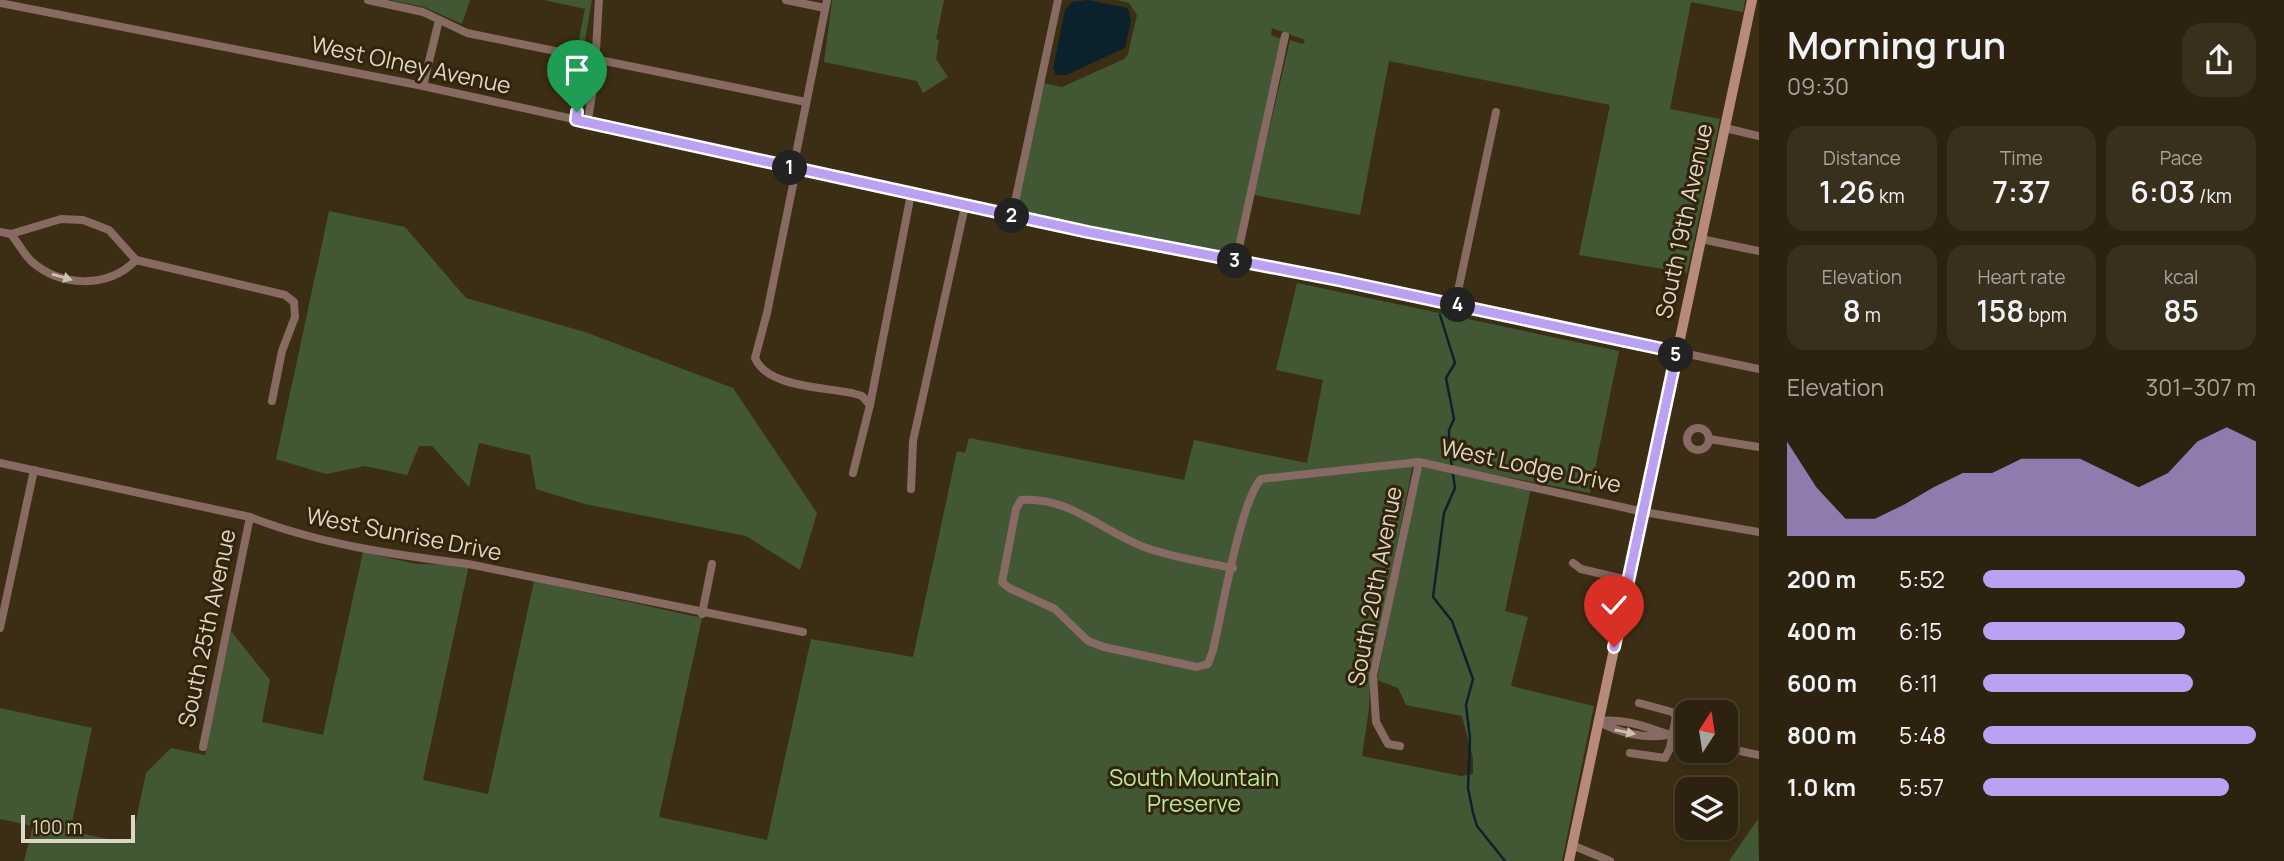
<!DOCTYPE html>
<meta charset="utf-8">
<style>
:root{--surface:#2d220f;--page:#392f1d;--text:#f1f3f6;--muted:#a7a49e;--line:#483f2f;--accent:#bca0f2}
body{margin:0;font-family:Manrope,sans-serif;background:var(--page);color:var(--text);height:100vh;display:flex;flex-direction:column;font-size:26px;white-space:nowrap}
*{box-sizing:border-box;margin:0}
p{font-size:23px;color:var(--muted)}
.icon{flex:none;width:38px;height:38px;fill:none;stroke:currentColor;stroke-width:2;stroke-linecap:round;stroke-linejoin:round}
.map{position:relative;flex:1;overflow:hidden}
.details{display:flex;flex-direction:column;background:var(--surface);width:525px}
.details>*{flex:none}
.needle{width:46px;rotate:12deg}
.buttons{position:absolute;left:1675px;top:700px;display:grid;gap:14px}
.buttons a{display:grid;place-items:center;width:63px;height:63px;border-radius:14px;background:var(--surface);box-shadow:0 4px 10px #0003,0 0 0 2px var(--line);font-size:35px}
.scale{position:absolute;left:21px;bottom:18px;width:114px;box-sizing:border-box;padding-left:7px;border:4px solid #ddd5c6;border-top:0;font-size:19px;line-height:24px;white-space:nowrap;color:#ddd5c6;-webkit-text-stroke:5px #32240a;paint-order:stroke}
.pin{position:absolute;display:grid;place-items:center;width:60px;height:60px;color:#fff;margin:-72px -30px;border-radius:50% 50% 50% 0;rotate:-45deg;box-shadow:0 0 7px #0007}
.pin .icon{rotate:45deg}
.km{position:absolute;width:35px;height:35px;margin:-18px;border-radius:50%;background:#222;color:#fff;font-size:19px;line-height:35px;text-align:center}
.round{display:grid;place-items:center;flex:none;width:74px;height:74px;border-radius:21px;background:var(--page)}
.headline{display:flex;align-items:center;justify-content:space-between;height:119px;padding:0 28px}
h1{font-size:38px;font-weight:600;line-height:52px}
.figures{display:grid;grid-template-columns:repeat(3,1fr);gap:10px;height:119px;padding:7px 28px}
.figures div{display:grid;align-content:center;border-radius:18px;background:var(--page);text-align:center}
.figures b{font-size:30px;font-weight:600}
.figures small{font-size:19px;font-weight:400}
.figures p{font-size:19px}
.chart{height:196px;padding:14px 28px}
.chart p{display:flex;justify-content:space-between}
.chart svg{width:100%;height:126px;margin-top:7px;fill:var(--accent);opacity:.7}
ul{padding:0 28px;list-style:none;font-size:23px}
li{display:grid;grid-template-columns:112px 84px 1fr;align-items:center;height:52px}
li i{height:18px;border-radius:9px;background:var(--accent)}
main{display:flex;flex:1;min-height:0}
.map>svg:first-child{display:block}
.green{fill:#425835}
.water{fill:#0b222c}
.lines{fill:none;stroke-linecap:round;stroke-linejoin:round}
.stream{stroke:#0b222c;stroke-width:2.5}
.street{stroke:#876a61;stroke-width:8}
.secondary{stroke:#b88a7c;stroke-width:10}
.oneway{fill:#ccc0b2}
.route-casing{stroke:#fff;stroke-width:14}
.route{stroke:#bca0f2;stroke-width:9}
.labels{text-anchor:middle;stroke-width:6;stroke-linejoin:round;paint-order:stroke}
.street-label{font-size:23px;fill:#ddd5c6;stroke:#32240a}
.park-label{font-size:23px;fill:#b6e999;stroke:#32240a}
</style>
<main>
<div class="map">
<svg width="1759" height="861" viewBox="0 0 1759 861">
<rect width="100%" height="100%" fill="#3c2e14"/>
<g class="green">
<polygon points="390,0 470,0 462,24 424,7"/>
<polygon points="544,0 592,0 584,46 577,49 585,9"/>
<polygon points="832,0 944,0 936,39 939,40 936,59 948,77 923,93 917,81 824,62"/>
<polygon points="1116,0 1745,0 1743,12 1691,2 1670,109 1720,119 1687,273 1579,255 1610,105 1389,61 1360,215 1254,195 1290,40 1303,44 1305,40 1272,28 1271,35 1281,39 1237,241 1230,252 1219,254 1020,212 1018,201 1043,83 1062,87 1124,59 1128,54 1137,15 1129,3"/>
<polygon points="329,211 405,227 466,298 585,332 733,388 817,513 800,570 746,536 585,504 536,489 530,455 479,443 469,487 432,446 419,446 407,475 365,466 326,474 276,459"/>
<polygon points="1297,283 1619,351 1590,493 1414,459 1370,678 1369,709 1362,756 1461,776 1473,774 1473,758 1462,716 1406,705 1398,688 1377,680 1418,474 1422,467 1531,488 1505,611 1528,617 1511,686 1594,706 1562,861 24,861 33,826 0,819 0,708 92,728 70,831 131,844 146,773 171,748 205,755 231,631 270,680 262,722 323,735 363,552 416,564 469,565 423,780 488,794 534,581 702,618 659,817 767,840 811,639 913,657 957,451 965,453 969,438 1184,480 1194,440 1307,463 1323,380 1276,370"/>
<polygon points="1758,819 1759,861 1729,861"/>
</g>
<polygon class="water" points="1088,0 1128,8 1131,21 1125,48 1066,75 1056,75 1053,69 1065,10 1072,2"/>
<g class="lines">
<polyline class="stream" points="1440,315 1455,363 1446,378 1454,419 1449,430 1449,447 1455,488 1444,513 1433,597 1452,621 1473,679 1466,705 1470,738 1468,788 1473,813 1477,826 1505,861"/>
<g class="street">
<polyline points="368,0 423,12 467,33 806,102"/>
<polyline points="786,0 825,8"/>
<polyline points="0,3 423,86 1088,232 1337,280 1759,369"/>
<polyline points="423,86 439,20"/>
<polyline points="576,120 586,71 594,59"/>
<path d="M587,123C596,82 596,42 599,0"/>
<polyline points="1725,128 1759,136"/>
<polyline points="793,169 827,0"/>
<path d="M796,170L767,313L755,358C767,387 823,387 852,393L862,396L870,405L853,473"/>
<polyline points="1012,216 1058,0"/>
<polyline points="0,232 11,234 61,219 83,220 109,230 136,260 285,295 294,302 295,317 282,351 272,401"/>
<path d="M11,234C18,243 24,254 31,261C60,287 108,289 136,260"/>
<polyline points="1701,239 1759,251"/>
<polyline points="1236,261 1285,36"/>
<polyline points="1455,305 1496,112"/>
<polyline points="870,405 911,194"/>
<circle cx="1698" cy="439" r="11"/>
<polyline points="1709,439 1759,447"/>
<path d="M0,463L250,517C318,544 395,555 468,564L803,632"/>
<polyline points="911,489 913,441 965,206"/>
<polyline points="1573,563 1581,569 1628,580"/>
<path d="M1233,568C1204,562 1175,558 1147,548C1104,533 1070,496 1021,500L1016,509L1002,582L1009,588L1055,609L1088,641L1104,647L1197,667L1208,664L1213,650C1222,613 1240,502 1261,479L1419,462L1644,512L1759,532"/>
<polyline points="702,614 712,564"/>
<polyline points="0,628 34,470"/>
<path d="M1598,721C1631,717 1657,733 1687,739"/>
<path d="M1598,721C1618,733 1645,739 1667,735"/>
<polyline points="1400,746 1388,744 1376,722 1373,676 1419,462"/>
<polyline points="203,747 250,517"/>
<polyline points="1726,748 1759,755"/>
<polyline points="1630,753 1665,758 1670,748 1676,716 1672,712 1639,703"/>
<polyline points="1572,845 1610,861"/>
</g>
<polyline class="secondary" points="1569,861 1752,0"/>
</g>
<defs><path id="oneway-solid" d="M-6-.8H1V-3.2L6.5 0L1 3.2V.8H-6Z" transform="scale(1.75)"/></defs>
<g class="oneway">
<use href="#oneway-solid" transform="translate(62 277) rotate(16)"/>
<use href="#oneway-solid" transform="translate(1625 732) rotate(12)"/>
</g>
<g class="lines">
<g class="route-casing">
<polyline id="route" points="577,112 576,120 1088,232 1338,280 1677,352 1614,647"/>
</g>
<use href="#route" class="route"/>
</g>
<g class="labels">
<g class="street-label">
<text transform="translate(411 65) rotate(12)" y="8">West Olney Avenue</text>
<text transform="translate(1684 221) rotate(-78)" y="8">South 19th Avenue</text>
<text transform="translate(1531 466) rotate(12)" y="8">West Lodge Drive</text>
<text transform="translate(404 534) rotate(11)" y="8">West Sunrise Drive</text>
<text transform="translate(1375 586) rotate(-79)" y="8">South 20th Avenue</text>
<text transform="translate(207 628) rotate(-78)" y="8">South 25th Avenue</text>
</g>
<g class="park-label">
<text x="1194" y="786">South Mountain<tspan x="1194" dy="26">Preserve</tspan></text>
</g>
</g>
</svg>
<div class="buttons">
<a><svg class="needle" viewBox="-14 -14 28 28"><path d="M0-13l5 13h-10z" fill="#e53935"/><path d="M0 13l5-13h-10z" fill="#a7a49e"/></svg></a>
<a><svg class="icon" aria-label="layers" viewBox="0 0 24 24"><path d="M12 4l9 5-9 5-9-5zM3 14l9 5 9-5"/></svg></a>
</div>
<div class="scale">100 m</div>
<div class="pin" style="left:577px;top:112px;background:#1e9e55"><svg class="icon" aria-label="arrive" viewBox="0 0 24 24"><path d="M6 21V4h12l-3 4 3 4H6"/></svg></div>
<div class="pin" style="left:1614px;top:647px;background:#d93025"><svg class="icon" aria-label="check" viewBox="0 0 24 24"><path d="M5 12l5 5 9-10"/></svg></div>
<b class="km" style="left:790px;top:168px">1</b>
<b class="km" style="left:1012px;top:216px">2</b>
<b class="km" style="left:1235px;top:261px">3</b>
<b class="km" style="left:1458px;top:305px">4</b>
<b class="km" style="left:1676px;top:355px">5</b>
</div>
<section class="details">
<div class="headline"><div><h1>Morning run</h1><p>09:30</p></div><a class="round"><svg class="icon" aria-label="share" viewBox="0 0 24 24"><path d="M12 15V3M7 8l5-5 5 5M5 13v7h14v-7"/></svg></a></div>
<div class="figures">
<div><p>Distance</p><b>1.26<small> km</small></b></div>
<div><p>Time</p><b>7:37</b></div>
<div><p>Pace</p><b>6:03<small> /km</small></b></div>
</div>
<div class="figures">
<div><p>Elevation</p><b>8<small> m</small></b></div>
<div><p>Heart rate</p><b>158<small> bpm</small></b></div>
<div><p>kcal</p><b>85</b></div>
</div>
<div class="chart"><p><span>Elevation</span>301–307 m</p>
<svg viewBox="0 0 160 44" preserveAspectRatio="none"><path d="M0 44V11L10 27L20 38L30 38L40 33L50 27L60 22L70 22L80 17L90 17L100 17L110 22L120 27L130 22L140 11L150 6L160 11V44z"/></svg>
</div>
<ul>
<li><b>200 m</b>5:52<i style="width:96%"></i></li>
<li><b>400 m</b>6:15<i style="width:74%"></i></li>
<li><b>600 m</b>6:11<i style="width:77%"></i></li>
<li><b>800 m</b>5:48<i style="width:100%"></i></li>
<li><b>1.0 km</b>5:57<i style="width:90%"></i></li>
</ul>
</section>
</main>
